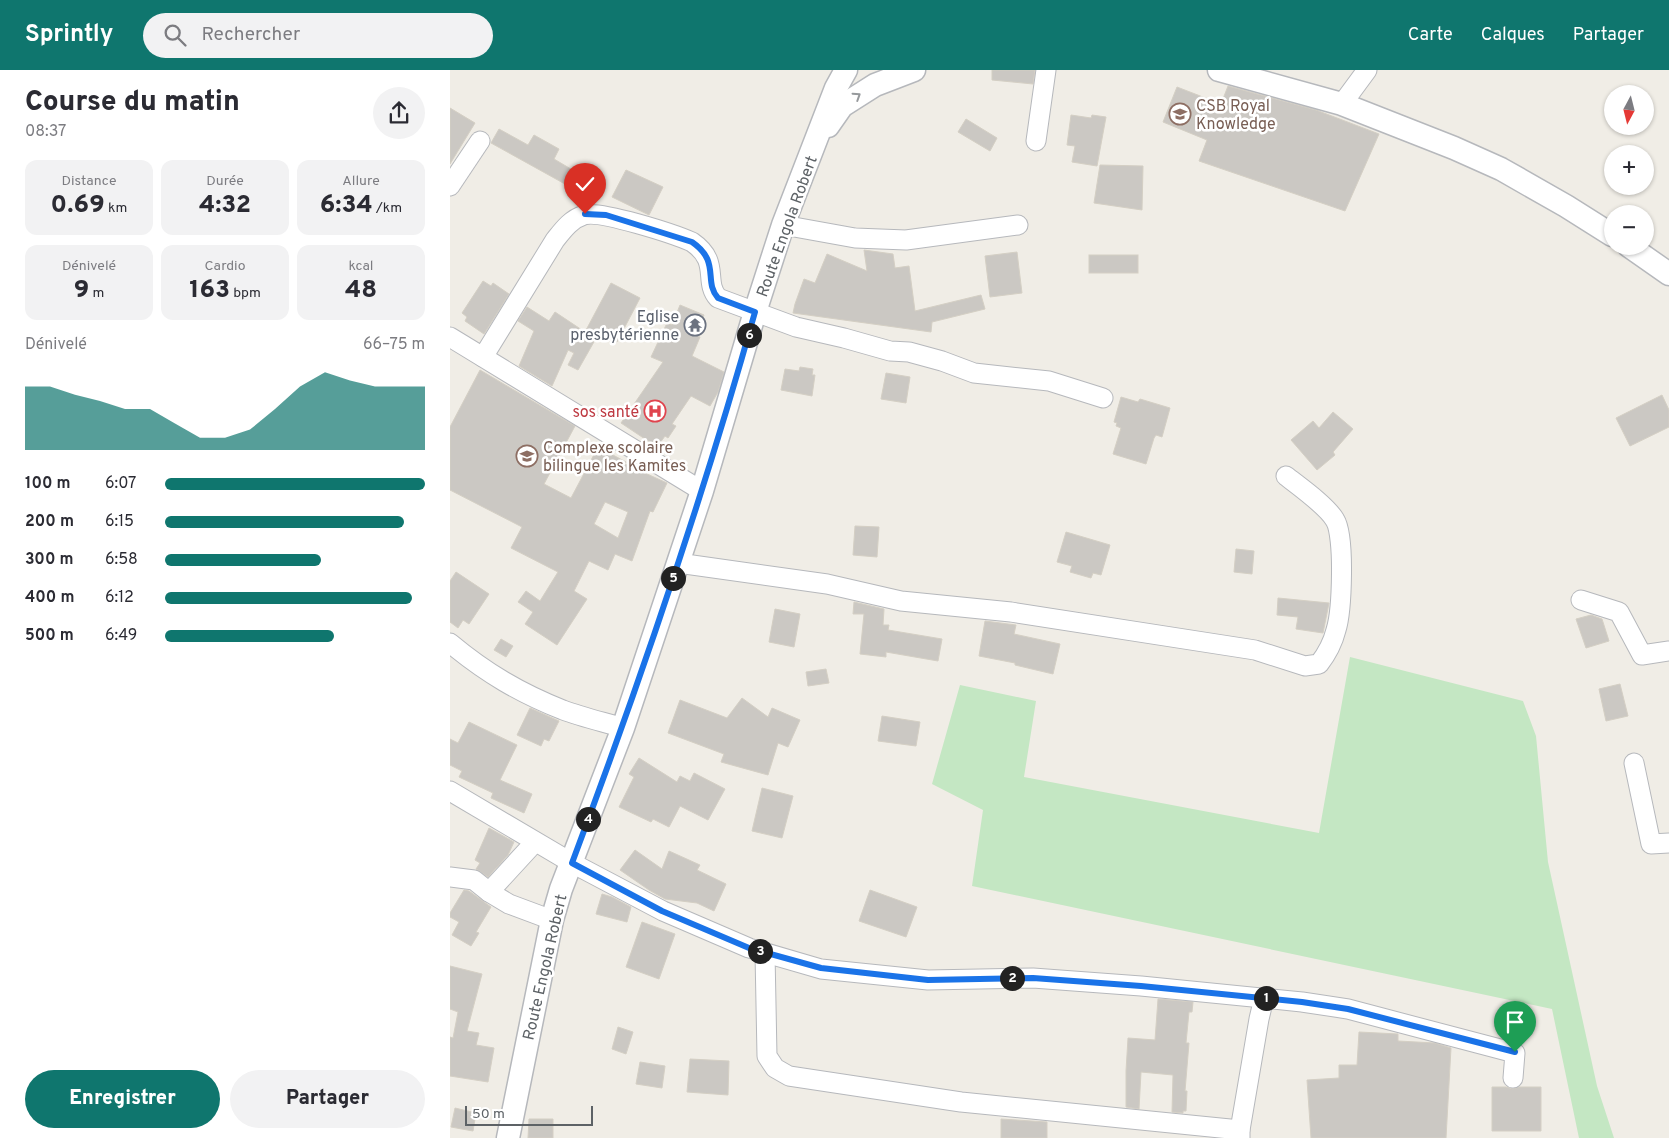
<!DOCTYPE html>
<html lang="fr">
<meta charset="utf-8">
<style>
:root{--surface:#fff;--page:#f2f2f3;--text:#2b2b33;--muted:#7c7c81;--accent:#0f766e}
body{margin:0;font-family:Overpass,sans-serif;background:var(--page);color:var(--text);height:100vh;display:flex;flex-direction:column;font-size:19px;white-space:nowrap}
*{box-sizing:border-box;margin:0}
p{font-size:16px;color:var(--muted)}
.icon{flex:none;width:28px;height:28px;fill:none;stroke:currentColor;stroke-width:2;stroke-linecap:round;stroke-linejoin:round}
.map{position:relative;flex:1;overflow:hidden}
.details{display:flex;flex-direction:column;background:var(--surface);width:450px}
.details>*{flex:none}
.needle{width:32px;rotate:187deg}
.fabs{position:absolute;left:1154px;top:15px;display:grid;gap:10px}
.fabs a{display:grid;place-items:center;width:50px;height:50px;border-radius:50%;background:var(--surface);box-shadow:0 1px 4px #0004;font-size:25px}
.scale{position:absolute;left:15px;bottom:12px;width:128px;box-sizing:border-box;padding-left:5px;border:2px solid #5d6266;border-top:0;font-size:14px;line-height:18px;white-space:nowrap;color:#5d6266;-webkit-text-stroke:4px #fff;paint-order:stroke}
.pin{position:absolute;display:grid;place-items:center;width:42px;height:42px;color:#fff;margin:-51px -21px;border-radius:50% 50% 50% 0;rotate:-45deg;box-shadow:0 0 5px #0007}
.pin .icon{rotate:45deg}
.km{position:absolute;width:25px;height:25px;margin:-12px;border-radius:50%;background:#222;color:#fff;font-size:14px;line-height:25px;text-align:center}
.round{display:grid;place-items:center;flex:none;width:52px;height:52px;border-radius:26px;background:var(--page)}
.overview{display:flex;align-items:center;justify-content:space-between;height:85px;padding:0 25px}
h1{font-size:28px;font-weight:800;line-height:38px}
.metrics{display:grid;grid-template-columns:repeat(3,1fr);gap:8px;height:85px;padding:5px 25px}
.metrics div{display:grid;align-content:center;border-radius:12px;background:var(--page);text-align:center}
.metrics b{font-size:25px;font-weight:800}
.metrics small{font-size:14px;font-weight:400}
.metrics p{font-size:14px}
.chart{height:140px;padding:10px 25px}
.chart p{display:flex;justify-content:space-between}
.chart svg{width:100%;height:90px;margin-top:5px;fill:var(--accent);opacity:.7}
.button{display:flex;gap:10px;margin-top:auto;padding:10px 25px}
.button a{flex:1;height:58px;border-radius:30px;background:var(--accent);color:#fff;font-size:20px;font-weight:800;line-height:58px;text-align:center}
.button a+a{background:var(--page);color:var(--text)}
ul{padding:0 25px;list-style:none;font-size:16px}
li{display:grid;grid-template-columns:80px 60px 1fr;align-items:center;height:38px}
li i{height:12px;border-radius:6px;background:var(--accent)}
header{display:flex;align-items:center;gap:30px;box-sizing:border-box;height:70px;padding:0 25px;background:var(--accent);color:#fff}
header strong{font-size:24px}
nav{display:flex;gap:28px;margin-inline-start:auto;font-size:18px}
.search{width:350px;height:45px;background:var(--page);display:flex;align-items:center;gap:12px;box-sizing:border-box;padding:0 18px;border-radius:28px;color:var(--muted);font-size:19px}
main{display:flex;flex:1;min-height:0}
.map>svg:first-child{display:block}
.green{fill:#c4e7c3}
.building{fill:#cbc8c3;stroke:#d4cfc4;fill-rule:evenodd}
.lines{fill:none;stroke-linecap:round;stroke-linejoin:round}
.minor-casing{stroke:#b6b8bc;stroke-width:21}
.tertiary-casing{stroke:#b6b8bc;stroke-width:25}
.minor{stroke:#fff;stroke-width:19}
.tertiary{stroke:#fff;stroke-width:22}
.oneway{stroke:#96999c}
.route-casing{stroke:#fff;stroke-width:10}
.route{stroke:#1a73e8;stroke-width:6}
.labels{text-anchor:middle;stroke-width:5;stroke-linejoin:round;paint-order:stroke}
.education-label{font-size:16px;fill:#785e54;stroke:#fff;text-anchor:start}
.street-label{font-size:16px;fill:#5d6266;stroke:#fff}
.worship-label{font-size:16px;fill:#5b616d;stroke:#fff;text-anchor:end}
.health-label{font-size:16px;fill:#be3a42;stroke:#fff;text-anchor:end}
</style>
<header>
<strong>Sprintly</strong>
<div class="search"><svg class="icon" aria-label="search" viewBox="0 0 24 24"><circle cx="10" cy="10" r="6"/><path d="M15 15l6 6"/></svg>Rechercher</div>
<nav><a>Carte</a><a>Calques</a><a>Partager</a></nav>
</header>
<main>
<section class="details">
<div class="overview"><div><h1>Course du matin</h1><p>08:37</p></div><a class="round"><svg class="icon" aria-label="share" viewBox="0 0 24 24"><path d="M12 15V3M7 8l5-5 5 5M5 13v7h14v-7"/></svg></a></div>
<div class="metrics">
<div><p>Distance</p><b>0.69<small> km</small></b></div>
<div><p>Durée</p><b>4:32</b></div>
<div><p>Allure</p><b>6:34<small> /km</small></b></div>
</div>
<div class="metrics">
<div><p>Dénivelé</p><b>9<small> m</small></b></div>
<div><p>Cardio</p><b>163<small> bpm</small></b></div>
<div><p>kcal</p><b>48</b></div>
</div>
<div class="chart"><p><span>Dénivelé</span>66–75 m</p>
<svg viewBox="0 0 160 44" preserveAspectRatio="none"><path d="M0 44V13L10 13L20 17L30 20L40 24L50 24L60 31L70 38L80 38L90 34L100 24L110 13L120 6L130 10L140 13L150 13L160 13V44z"/></svg>
</div>
<ul>
<li><b>100 m</b>6:07<i style="width:100%"></i></li>
<li><b>200 m</b>6:15<i style="width:92%"></i></li>
<li><b>300 m</b>6:58<i style="width:60%"></i></li>
<li><b>400 m</b>6:12<i style="width:95%"></i></li>
<li><b>500 m</b>6:49<i style="width:65%"></i></li>
</ul>
<div class="button"><a>Enregistrer</a><a>Partager</a></div>
</section>
<div class="map">
<svg width="1219" height="1068" viewBox="0 0 1219 1068">
<rect width="100%" height="100%" fill="#f0ede6"/>
<polygon class="green" points="900,587 1073,631 1086,666 1098,792 1147,1016 1164,1068 1129,1068 1102,939 522,816 533,740 482,714 510,615 586,631 574,707 869,763"/>
<g class="building">
<polygon points="542,0 585,0 583,14 542,10"/>
<polygon points="778,16 866,40 929,64 895,141 749,91 757,70 713,52 727,17 771,34"/>
<polygon points="0,38 25,53 0,94"/>
<polygon points="621,45 641,48 642,45 656,47 647,96 622,92 625,76 617,75"/>
<polygon points="516,49 547,68 540,81 508,62"/>
<polygon points="49,59 78,75 84,65 109,79 104,89 131,105 124,119 41,73"/>
<polygon points="650,95 693,96 692,140 644,133"/>
<polygon points="176,100 213,117 199,145 162,127"/>
<polygon points="414,180 443,184 445,198 459,196 465,241 531,225 535,239 482,252 481,262 343,243 345,234 354,209 365,213 377,184 417,201"/>
<polygon points="567,182 572,223 540,227 535,186"/>
<rect x="639" y="185" width="49" height="18"/>
<polygon points="33,211 41,216 43,213 59,224 34,264 15,251 17,247 12,243"/>
<polygon points="161,213 190,228 167,272 149,263 128,300 118,295 124,283 118,280 102,316 69,296 84,261 68,251 77,237 99,251 105,242 135,262"/>
<polygon points="230,235 254,245 245,265 250,267 242,286 274,302 268,322 260,336 241,326 222,354 226,356 218,368 215,366 207,377 171,353 213,292 201,287 217,253 222,255"/>
<polygon points="350,297 363,299 362,305 365,305 362,326 331,320 335,299 349,301"/>
<path d="M30,300L125,356L94,414L121,428L148,377L176,392L175,394L217,413L203,442L200,441L182,491L165,484L158,500L139,491L124,521L137,529L107,575L75,554L83,542L68,532L76,521L90,531L108,502L61,478L72,457L0,420V357ZM155,432L178,442L168,468L144,454Z"/>
<polygon points="436,303 460,307 456,333 431,329"/>
<polygon points="1212,325 1219,340 1219,357 1180,376 1166,348"/>
<polygon points="671,327 688,332 690,329 720,338 712,367 706,365 704,368 696,394 663,384 671,358 666,356 667,353 664,352"/>
<polygon points="883,342 903,359 883,382 885,385 867,400 841,370 863,351 869,358"/>
<polygon points="405,456 429,457 427,487 403,485"/>
<polygon points="616,462 660,475 651,505 643,503 641,508 620,502 622,496 607,492"/>
<polygon points="786,479 804,481 802,504 784,502"/>
<polygon points="6,502 39,524 19,554 13,550 8,558 0,552 0,511"/>
<polygon points="828,528 879,533 873,563 846,559 848,547 827,545"/>
<polygon points="404,532 434,539 433,555 439,555 438,560 492,569 488,591 436,582 436,587 410,584 414,544 403,544"/>
<polygon points="325,539 350,544 344,577 319,572"/>
<polygon points="1141,545 1152,549 1159,571 1136,578 1126,549"/>
<polygon points="535,551 566,555 564,564 610,574 603,604 565,595 565,593 529,586"/>
<polygon points="51,569 63,576 56,587 44,580"/>
<polygon points="376,599 379,613 358,616 356,602"/>
<polygon points="1170,614 1178,646 1156,651 1149,619"/>
<polygon points="292,628 318,647 322,638 350,650 338,677 328,673 318,705 271,692 274,684 218,663 230,630 277,648"/>
<polygon points="80,638 109,651 99,671 94,669 91,676 67,665"/>
<polygon points="432,646 470,652 466,676 428,671"/>
<polygon points="19,652 67,675 50,710 82,724 74,743 41,728 43,723 9,707 12,701 0,695 0,669 8,673"/>
<polygon points="189,688 227,712 230,706 240,711 244,703 275,719 258,750 230,736 219,757 203,749 201,752 169,737 184,707 179,704"/>
<polygon points="312,718 343,726 332,768 302,761"/>
<polygon points="39,758 64,772 58,785 38,807 26,799 30,793 25,790"/>
<polygon points="185,780 212,799 219,781 250,795 247,800 276,814 264,841 247,833 215,829 199,820 170,800"/>
<polygon points="14,820 19,821 41,837 26,862 29,863 21,876 2,865 9,852 0,847 0,843"/>
<polygon points="420,820 467,837 456,867 409,851"/>
<polygon points="152,824 162,827 181,837 177,852 146,844"/>
<polygon points="192,852 225,864 209,909 176,897"/>
<polygon points="0,896 32,904 17,961 29,963 26,975 44,978 38,1012 0,1006 0,967 3,968 8,942 0,939"/>
<polygon points="708,929 743,932 742,942 739,942 736,973 739,973 735,1021 737,1021 736,1041 733,1041 733,1043 722,1042 723,1005 691,1002 689,1039 676,1037 676,1001 678,968 705,970"/>
<polygon points="168,957 183,962 176,984 162,979"/>
<polygon points="909,962 948,964 948,971 985,973 1001,978 996,1068 861,1068 857,1010 889,1008 889,995 907,995"/>
<polygon points="240,989 279,991 278,1025 237,1022"/>
<polygon points="190,992 215,996 212,1018 186,1014"/>
<polygon points="1042,1017 1056,1017 1063,1019 1069,1017 1091,1017 1091,1061 1042,1061"/>
<polygon points="5,1038 26,1043 23,1061 1,1057"/>
<polygon points="79,1049 103,1049 103,1068 78,1068"/>
<polygon points="551,1049 597,1052 597,1068 551,1068"/>
</g>
<g class="lines">
<g class="minor-casing">
<g id="minor">
<polyline points="892,34 917,0"/>
<polyline points="586,71 596,0"/>
<polyline points="0,116 30,71"/>
<polyline points="333,155 405,168 456,170 568,155"/>
<polyline points="0,267 252,421"/>
<path d="M33,287L105,170C113,160 121,149 134,145C150,140 224,164 242,172C271,192 253,211 268,228L346,257L394,268L440,281L459,282L492,291L524,303L599,311L653,328"/>
<path d="M228,493L377,514L451,531L561,542L805,580L855,596L869,594C876,585 883,572 886,560C892,541 895,466 885,450C877,436 850,417 836,406"/>
<polyline points="1131,530 1169,542 1192,585 1219,581"/>
<path d="M0,573C36,603 70,623 113,640C132,647 153,652 173,658"/>
<polyline points="1184,693 1201,774 1219,773"/>
<polyline points="0,721 122,793 213,841 299,878 371,899 478,910 583,908 691,916 852,932 898,939 1065,983 1063,1008"/>
<polyline points="0,807 24,810 39,822 59,834 102,850"/>
<polyline points="39,822 85,772"/>
<polyline points="315,883 317,986 325,998 339,1006 511,1032 790,1060"/>
<polyline points="790,1068 790,1060 809,949 814,928"/>
</g>
</g>
<g class="tertiary-casing">
<g id="tertiary">
<polyline points="769,0 892,34 1004,78 1051,99 1116,136 1162,165"/>
<polyline points="378,56 392,36 425,15 464,0"/>
<polyline points="1179,176 1219,204"/>
<polyline points="58,1068 102,850 111,819 173,658 252,421 305,242 333,155 386,18 396,0"/>
</g>
</g>
<use href="#minor" class="minor"/>
<use href="#tertiary" class="tertiary"/>
</g>
<defs><path id="oneway-chevron" d="M-2-3.5L2.5 0L-2 3.5" fill="none" stroke-width="1.6" stroke-linecap="round" stroke-linejoin="round" transform="scale(1.25)"/></defs>
<use class="oneway" href="#oneway-chevron" transform="translate(407 26) rotate(-33)"/>
<g class="lines">
<g class="route-casing">
<path id="route" d="M135,144L156,145L242,172C271,192 253,211 268,228L305,242C253,428 190,612 122,793L212,841L299,878L371,898L478,910L583,908L691,916L852,932L898,939L1065,982"/>
</g>
<use href="#route" class="route"/>
</g>
<defs>
<g id="school-ring" transform="scale(1.125)"><circle r="9.5" fill="#fff" stroke="#8d6e63" stroke-width="1.5"/><path d="M0-5L7-2L0 1L-7-2ZM-4 1L0 2.5L4 1V4Q0 6-4 4Z" fill="#8d6e63"/></g>
<g id="temple-ring" transform="scale(1.125)"><circle r="9.5" fill="#fff" stroke="#6b7280" stroke-width="1.5"/><path d="M0-6L5-2H3V0L6.5 2.5H4V6H1.5V3h-3V6H-4V2.5H-6.5L-3 0V-2H-5Z" fill="#6b7280"/></g>
<g id="hospital-ring" transform="scale(1.125)"><circle r="9.5" fill="#fff" stroke="#e0444e" stroke-width="1.5"/><path d="M-5-5h3v3.5h4V-5h3V5h-3V1.5h-4V5h-3Z" fill="#e0444e"/></g>
</defs>
<g fill-rule="evenodd">
<use href="#school-ring" x="730" y="44"/>
<use href="#temple-ring" x="245" y="255"/>
<use href="#hospital-ring" x="205" y="341"/>
<use href="#school-ring" x="77" y="386"/>
</g>
<g class="labels">
<g class="education-label">
<text x="746" y="41">CSB Royal<tspan x="746" dy="18">Knowledge</tspan></text>
<text x="93" y="383">Complexe scolaire<tspan x="93" dy="18">bilingue les Kamites</tspan></text>
</g>
<g class="street-label">
<text transform="translate(336 156) rotate(-70)" y="6">Route Engola Robert</text>
<text transform="translate(94 897) rotate(-77)" y="6">Route Engola Robert</text>
</g>
<g class="worship-label">
<text x="229" y="252">Eglise<tspan x="229" dy="18">presbytérienne</tspan></text>
</g>
<g class="health-label">
<text x="189" y="347">sos santé</text>
</g>
</g>
</svg>
<div class="fabs">
<a><svg class="needle" viewBox="-14 -14 28 28"><path d="M0-13l5 13h-10z" fill="#e53935"/><path d="M0 13l5-13h-10z" fill="#7c7c81"/></svg></a>
<a>+</a>
<a>−</a>
</div>
<div class="scale">50 m</div>
<div class="pin" style="left:1065px;top:982px;background:#1e9e55"><svg class="icon" aria-label="arrive" viewBox="0 0 24 24"><path d="M6 21V4h12l-3 4 3 4H6"/></svg></div>
<div class="pin" style="left:135px;top:144px;background:#d93025"><svg class="icon" aria-label="check" viewBox="0 0 24 24"><path d="M5 12l5 5 9-10"/></svg></div>
<b class="km" style="left:816px;top:928px">1</b>
<b class="km" style="left:562px;top:908px">2</b>
<b class="km" style="left:310px;top:881px">3</b>
<b class="km" style="left:138px;top:749px">4</b>
<b class="km" style="left:223px;top:508px">5</b>
<b class="km" style="left:299px;top:265px">6</b>
</div>
</main>
